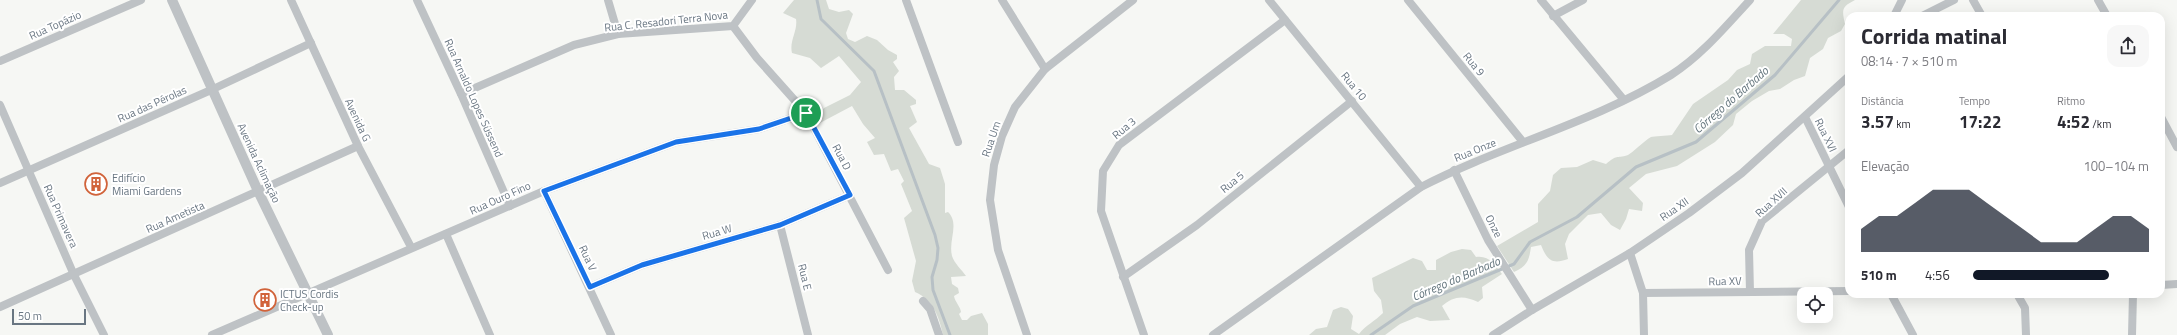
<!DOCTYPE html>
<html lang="pt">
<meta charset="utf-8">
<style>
:root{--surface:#fff;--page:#f7f7f7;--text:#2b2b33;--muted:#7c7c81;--accent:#111827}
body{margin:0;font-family:"Titillium Web",sans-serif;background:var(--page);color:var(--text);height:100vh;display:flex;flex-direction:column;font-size:15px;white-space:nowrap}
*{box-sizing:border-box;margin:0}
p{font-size:13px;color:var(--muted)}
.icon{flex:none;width:22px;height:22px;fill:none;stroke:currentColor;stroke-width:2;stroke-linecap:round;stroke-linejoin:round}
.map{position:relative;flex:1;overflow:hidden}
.panel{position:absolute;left:1845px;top:12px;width:320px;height:286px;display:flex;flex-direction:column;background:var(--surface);border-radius:12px;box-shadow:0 4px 16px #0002}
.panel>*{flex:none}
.tools{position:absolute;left:1797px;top:287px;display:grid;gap:8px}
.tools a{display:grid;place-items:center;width:36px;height:36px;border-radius:8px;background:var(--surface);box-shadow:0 4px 16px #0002;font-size:20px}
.scale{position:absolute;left:12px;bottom:10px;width:74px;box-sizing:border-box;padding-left:4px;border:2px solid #697682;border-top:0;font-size:11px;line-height:14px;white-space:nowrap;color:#697682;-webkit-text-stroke:3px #fff;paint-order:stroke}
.pin{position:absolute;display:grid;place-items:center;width:34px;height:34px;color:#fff;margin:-17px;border:2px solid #fff;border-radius:50%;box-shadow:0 1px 4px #0007}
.round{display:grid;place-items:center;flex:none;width:42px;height:42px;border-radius:12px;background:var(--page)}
.head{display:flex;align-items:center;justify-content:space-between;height:68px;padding:0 16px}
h1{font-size:22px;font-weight:700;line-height:30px}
.metrics{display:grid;grid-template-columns:repeat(3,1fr);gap:6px;height:68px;padding:4px 16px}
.metrics div{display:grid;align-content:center}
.metrics b{font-size:17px;font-weight:700}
.metrics small{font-size:11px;font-weight:400}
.metrics p{font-size:11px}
.chart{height:112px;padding:8px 16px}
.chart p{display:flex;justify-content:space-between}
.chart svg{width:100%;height:72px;margin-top:4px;fill:var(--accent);opacity:.7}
ul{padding:0 16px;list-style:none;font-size:13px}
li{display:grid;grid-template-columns:64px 48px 1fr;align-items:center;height:30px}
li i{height:10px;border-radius:5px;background:var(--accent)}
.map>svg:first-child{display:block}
.green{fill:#d6dbd4}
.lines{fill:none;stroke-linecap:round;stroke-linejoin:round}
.stream{stroke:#b7c0c5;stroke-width:3}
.minor{stroke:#bec2c5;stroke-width:8}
.tertiary{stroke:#bec2c5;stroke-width:10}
.route-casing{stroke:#fff;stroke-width:8}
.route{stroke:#1a73e8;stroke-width:5}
.labels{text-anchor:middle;stroke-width:4;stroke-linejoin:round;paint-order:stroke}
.street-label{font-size:11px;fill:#697682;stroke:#fff}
.poi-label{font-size:11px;fill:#697682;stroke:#fff;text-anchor:start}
.water-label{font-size:12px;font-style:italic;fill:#65767e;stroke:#fff}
</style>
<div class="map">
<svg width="2177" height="335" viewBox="0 0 2177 335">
<rect width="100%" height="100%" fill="#f6f7f4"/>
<g class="green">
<path d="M794,0H826L829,9L839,12L849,10L853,14L846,33L848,39L855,42L867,36L877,40L888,50L897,55V59L893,62L899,71L894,77L895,90H904L916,100V104L910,106L917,122L909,128L929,164L940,168L945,184V213L948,212C960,224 948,240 952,256C954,263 962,270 966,276L951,277L952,284L958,288L959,293L954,296C955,302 960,306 961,312L959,314L962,320H967L971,316L982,313L988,324V335H943C939,316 933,300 915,292L912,281L916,261L904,218L912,211L901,184L904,181L898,169L891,171L884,154L874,155L867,142L875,138L863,124L852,106L818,124L814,119L824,108L850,95L861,82L839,56L821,68L810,58L792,53C789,41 798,31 796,19L783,13Z"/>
<path d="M1801,0H1855C1841,7 1842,10 1845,24L1841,31L1828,38L1823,49L1810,58L1805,76L1794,80L1780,89L1769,91L1752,101L1736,114L1733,125L1715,142L1677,166L1646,174L1629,188L1643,203L1642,211L1629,209L1626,219L1620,230L1611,225L1601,213L1588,215L1569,234L1565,244L1568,259C1552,265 1547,260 1541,245L1531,247C1529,261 1527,266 1514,272L1497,246L1538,222V204L1550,191L1553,175L1561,168L1577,167L1593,160L1606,164C1618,154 1615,159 1628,155C1632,153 1644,141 1651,137C1654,136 1667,136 1672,135L1693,104L1728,80L1737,70L1750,64L1752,54L1765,46H1791L1792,39L1784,34H1773Z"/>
<path d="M1462,249L1471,250L1476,257C1489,255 1495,265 1502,274L1482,287L1483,298L1478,302C1463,295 1454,296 1442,306L1450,320L1430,321L1417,317L1400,324L1385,335H1298H1309L1316,329L1327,327L1333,310L1341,307L1348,309L1353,316L1351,329L1359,334C1366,325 1375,321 1383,313L1381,300L1374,291L1372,278L1413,258L1422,261L1427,270H1436V260L1451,252Z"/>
</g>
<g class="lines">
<g class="stream">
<polyline points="817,0 821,19 874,71 935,235 938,248 937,260 932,277 933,290 950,335"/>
<polyline points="1371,335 1413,306 1514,264 1530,242 1577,217 1636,167 1696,142 1775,75 1839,0"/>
</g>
<g class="minor">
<polyline points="291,0 358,146 411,247"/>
<polyline points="417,0 461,94 510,206"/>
<polyline points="608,0 618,34"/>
<polyline points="906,0 958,142"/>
<polyline points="1002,0 1045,69"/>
<polyline points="1269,0 1421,187"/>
<polyline points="1408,0 1523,142"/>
<polyline points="1541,0 1624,100"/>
<polyline points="1973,0 1982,16"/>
<polyline points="2098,0 2107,16"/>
<polyline points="1553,16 1583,0"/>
<polyline points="1894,16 1902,0"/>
<polyline points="1922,16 1954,0"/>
<polyline points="733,26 757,58 806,113 888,270"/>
<polyline points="0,61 141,0"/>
<polyline points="461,94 574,45 618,34 733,26 752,0"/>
<polyline points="0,105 74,275 104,335"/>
<polyline points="1805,117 1849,207"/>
<polyline points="2161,117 2177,147"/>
<polyline points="1454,170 1488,240 1532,310"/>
<polyline points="0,183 211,90 311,43"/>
<polyline points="544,191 611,335"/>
<polyline points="780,225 808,335"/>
<polyline points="446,234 490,335"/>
<polyline points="1630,253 1643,293 1849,291"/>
<polyline points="1123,277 1197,225 1352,101"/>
<polyline points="2161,285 2177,284"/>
<polyline points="590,287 642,265 780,225 850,195"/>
<polyline points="1750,292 1749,250 1762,221 1849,150"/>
<polyline points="1643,293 1644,335"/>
<polyline points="1891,294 1913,335"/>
<polyline points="2017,294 2025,308 2026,335"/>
<polyline points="923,301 930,309 939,335"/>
<polyline points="0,307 358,146"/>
<polyline points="212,335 544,191 676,142 759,129 806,113"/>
<polyline points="1027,335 998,250 990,200 994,165 1002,136 1015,107 1045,69 1133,0"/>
<polyline points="1144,335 1101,211 1103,171 1119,145 1285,20"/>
<path d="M1213,335L1421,187C1502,145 1593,123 1671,75C1701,56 1726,26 1750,0"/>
<polyline points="1493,335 1532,310 1630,253 1689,213 1742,173 1849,76"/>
<polyline points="2132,335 2133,294"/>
</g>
<polyline class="tertiary" points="172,0 258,191 328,335"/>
</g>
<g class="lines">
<g class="route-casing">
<polygon id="route" points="806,113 850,195 780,225 642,265 590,287 544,191 676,142 759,129"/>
</g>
<use href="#route" class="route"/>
</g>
<defs>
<g id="building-ring" transform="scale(1.15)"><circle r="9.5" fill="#fff" stroke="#d1633a" stroke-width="1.5"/><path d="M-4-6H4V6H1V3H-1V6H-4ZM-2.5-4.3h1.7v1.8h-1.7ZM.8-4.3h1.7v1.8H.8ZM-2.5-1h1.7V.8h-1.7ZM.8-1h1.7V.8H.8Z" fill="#d1633a"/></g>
</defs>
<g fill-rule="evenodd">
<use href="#building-ring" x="96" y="184"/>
<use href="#building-ring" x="265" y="300"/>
</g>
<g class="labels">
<g class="street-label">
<text transform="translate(666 21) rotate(-6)" y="4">Rua C. Resadori Terra Nova</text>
<text transform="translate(55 25) rotate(-24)" y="4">Rua Topázio</text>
<text transform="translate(1474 64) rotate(51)" y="4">Rua 9</text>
<text transform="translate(1354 86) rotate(50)" y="4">Rua 10</text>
<text transform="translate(474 98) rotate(66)" y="4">Rua Arnaldo Lopes Süssend</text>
<text transform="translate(152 104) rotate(-24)" y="4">Rua das Pérolas</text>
<text transform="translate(358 120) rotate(65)" y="4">Avenida G</text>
<text transform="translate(1124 128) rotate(-40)" y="4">Rua 3</text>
<text transform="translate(1826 135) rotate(64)" y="4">Rua XVI</text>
<text transform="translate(991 139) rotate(-71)" y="4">Rua Um</text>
<text transform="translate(1475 150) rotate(-22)" y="4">Rua Onze</text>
<text transform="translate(842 157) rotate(62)" y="4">Rua D</text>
<text transform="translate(259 163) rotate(65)" y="4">Avenida Aclimação</text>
<text transform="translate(1232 182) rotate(-39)" y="4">Rua 5</text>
<text transform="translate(500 198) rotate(-24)" y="4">Rua Ouro Fino</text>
<text transform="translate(1771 202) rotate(-42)" y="4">Rua XVII</text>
<text transform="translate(1674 209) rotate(-35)" y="4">Rua XII</text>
<text transform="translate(61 216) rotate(66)" y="4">Rua Primavera</text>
<text transform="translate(175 217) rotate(-24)" y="4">Rua Ametista</text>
<text transform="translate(1494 226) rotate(63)" y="4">Onze</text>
<text transform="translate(717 232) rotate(-16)" y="4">Rua W</text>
<text transform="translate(588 258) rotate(65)" y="4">Rua V</text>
<text transform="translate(805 277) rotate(76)" y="4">Rua E</text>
<text transform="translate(1725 281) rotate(-1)" y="4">Rua XV</text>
</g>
<g class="poi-label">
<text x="112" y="182">Edifício<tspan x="112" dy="13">Miami Gardens</tspan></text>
<text x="280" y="298">ICTUS Cordis<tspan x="280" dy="13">Check-up</tspan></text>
</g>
<g class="water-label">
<text transform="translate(1731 100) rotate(-41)" y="4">Córrego do Barbado</text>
<text transform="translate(1456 279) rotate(-23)" y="4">Córrego do Barbado</text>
</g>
</g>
</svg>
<div class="tools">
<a><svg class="icon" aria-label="locate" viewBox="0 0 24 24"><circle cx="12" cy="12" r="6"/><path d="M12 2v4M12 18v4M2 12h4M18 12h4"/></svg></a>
</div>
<div class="scale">50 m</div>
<div class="pin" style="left:806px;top:113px;background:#1e9e55"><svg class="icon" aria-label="arrive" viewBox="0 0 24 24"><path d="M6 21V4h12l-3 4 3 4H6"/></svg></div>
<section class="panel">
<div class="head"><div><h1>Corrida matinal</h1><p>08:14 · 7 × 510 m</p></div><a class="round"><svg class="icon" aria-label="share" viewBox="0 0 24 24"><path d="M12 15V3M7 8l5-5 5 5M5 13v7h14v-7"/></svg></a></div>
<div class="metrics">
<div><p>Distância</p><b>3.57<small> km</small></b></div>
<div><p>Tempo</p><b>17:22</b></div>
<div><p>Ritmo</p><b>4:52<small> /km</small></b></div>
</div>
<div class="chart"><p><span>Elevação</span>100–104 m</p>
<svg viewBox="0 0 160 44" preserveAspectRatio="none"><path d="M0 44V30L10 22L20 22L30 14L40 6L50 6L60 6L70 14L80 22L90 30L100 38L110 38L120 38L130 30L140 22L150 22L160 30V44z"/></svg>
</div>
<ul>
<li><b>510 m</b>4:56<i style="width:77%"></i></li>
</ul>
</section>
</div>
